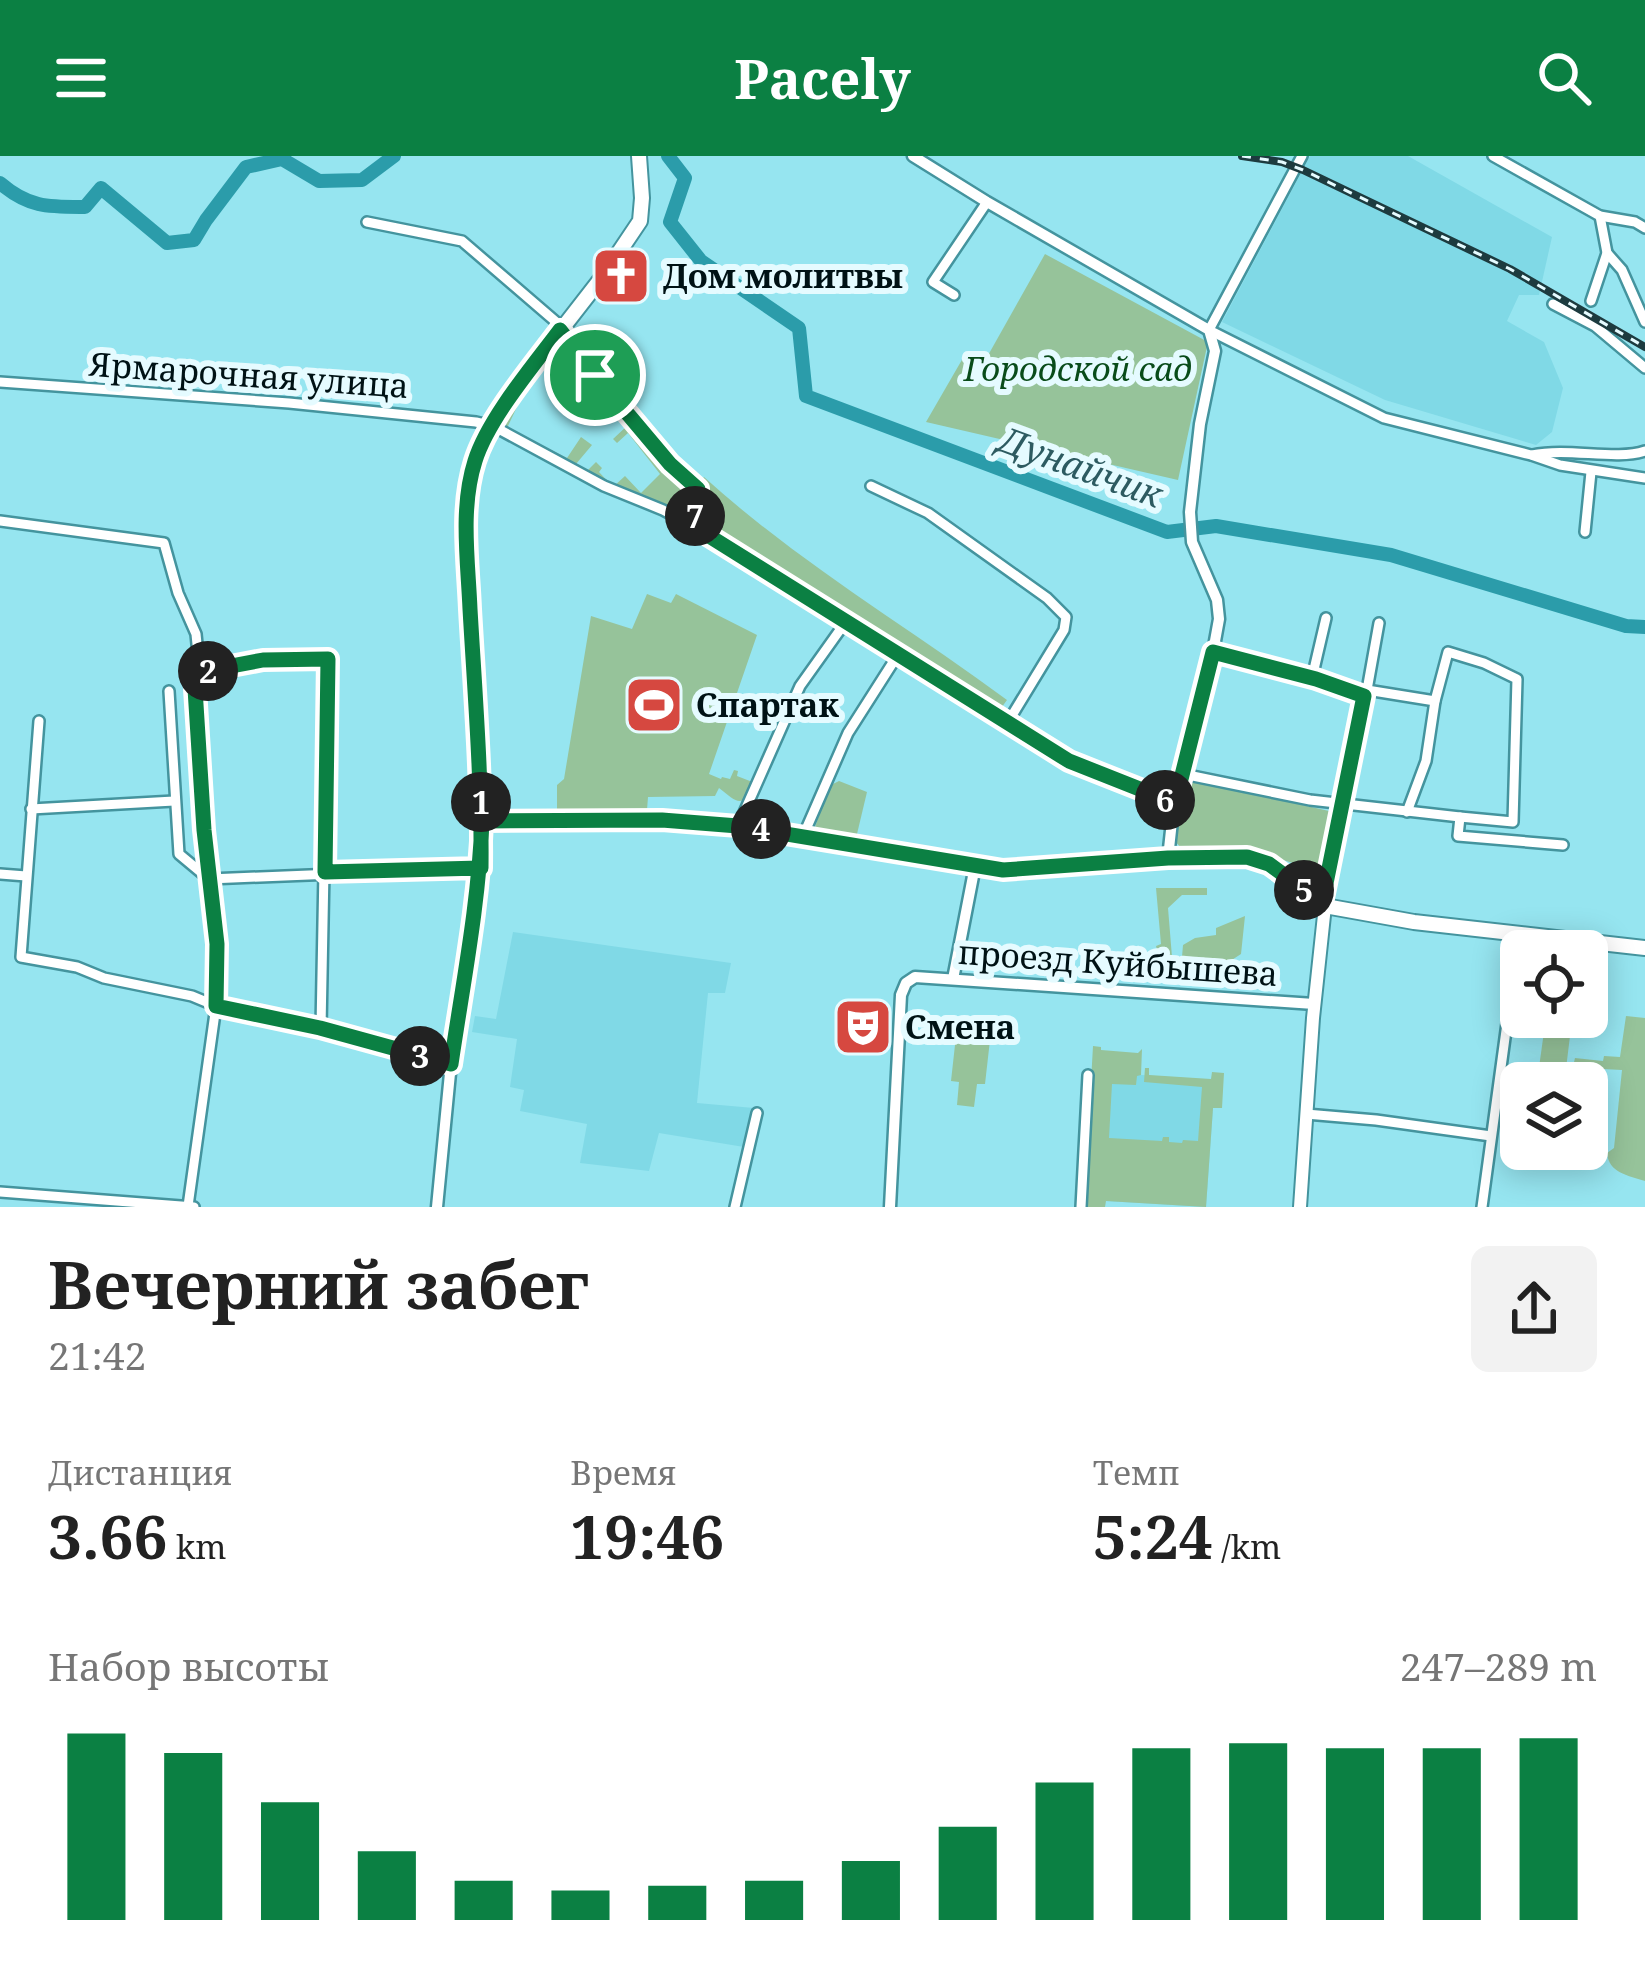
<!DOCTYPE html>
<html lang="ru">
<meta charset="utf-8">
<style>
:root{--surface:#fff;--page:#f2f2f2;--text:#222;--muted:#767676;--accent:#0b8043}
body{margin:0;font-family:"Noto Serif",serif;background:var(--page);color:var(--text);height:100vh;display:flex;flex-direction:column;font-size:45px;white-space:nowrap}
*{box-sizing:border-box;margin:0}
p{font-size:39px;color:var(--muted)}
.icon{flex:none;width:66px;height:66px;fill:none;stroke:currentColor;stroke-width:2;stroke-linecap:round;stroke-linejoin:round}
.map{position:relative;height:1051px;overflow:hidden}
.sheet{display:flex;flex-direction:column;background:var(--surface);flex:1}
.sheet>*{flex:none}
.tools{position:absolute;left:1500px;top:774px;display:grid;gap:24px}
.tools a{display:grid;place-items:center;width:108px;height:108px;border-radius:18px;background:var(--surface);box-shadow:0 6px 30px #0003;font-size:60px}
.pin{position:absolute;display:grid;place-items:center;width:102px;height:102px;color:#fff;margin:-51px;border:6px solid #fff;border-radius:50%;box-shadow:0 3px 12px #0007}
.km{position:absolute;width:60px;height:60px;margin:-30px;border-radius:50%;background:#222;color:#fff;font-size:33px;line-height:60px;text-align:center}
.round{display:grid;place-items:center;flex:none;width:126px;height:126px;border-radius:18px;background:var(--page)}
.headline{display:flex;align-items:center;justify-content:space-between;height:204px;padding:0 48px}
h1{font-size:66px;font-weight:700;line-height:90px}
.stats{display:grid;grid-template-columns:repeat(3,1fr);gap:18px;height:204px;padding:12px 48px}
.stats div{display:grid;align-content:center}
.stats b{font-size:60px;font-weight:700}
.stats small{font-size:33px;font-weight:400}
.stats p{font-size:33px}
.chart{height:336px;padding:24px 48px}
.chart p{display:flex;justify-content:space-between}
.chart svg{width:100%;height:216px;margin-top:12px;stroke:var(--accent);stroke-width:6}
header{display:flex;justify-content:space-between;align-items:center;height:156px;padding:0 48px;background:var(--accent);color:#fff;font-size:54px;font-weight:700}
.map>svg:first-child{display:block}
.built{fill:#80d9e6}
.green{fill:#96c39a}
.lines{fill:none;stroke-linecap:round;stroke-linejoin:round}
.river{stroke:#2b9caa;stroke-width:14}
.minor-casing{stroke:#44949e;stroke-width:14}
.tertiary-casing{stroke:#44949e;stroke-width:15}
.secondary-casing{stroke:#44949e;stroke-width:16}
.primary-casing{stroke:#44949e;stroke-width:18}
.minor{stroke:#fff;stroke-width:9}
.tertiary{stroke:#fff;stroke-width:10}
.secondary{stroke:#fff;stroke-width:12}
.primary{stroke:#fff;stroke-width:14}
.rail-casing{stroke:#1d3b3f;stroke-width:8}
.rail{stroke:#e5fbff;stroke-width:3;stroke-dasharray:9;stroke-linecap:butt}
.route-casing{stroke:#fff;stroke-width:24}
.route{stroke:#0b8043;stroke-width:15}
.labels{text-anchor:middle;stroke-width:12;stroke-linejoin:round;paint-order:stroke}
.poi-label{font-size:33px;font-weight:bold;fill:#001215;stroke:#e5fbff;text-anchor:start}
.park-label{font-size:33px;font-style:italic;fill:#094c1a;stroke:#e5fbff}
.street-label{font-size:33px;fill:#001215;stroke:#e5fbff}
.water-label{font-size:36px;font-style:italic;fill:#2d5b61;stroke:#e5fbff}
</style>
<header><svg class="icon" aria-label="menu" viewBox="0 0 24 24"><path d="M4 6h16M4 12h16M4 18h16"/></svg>Pacely<svg class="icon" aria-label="search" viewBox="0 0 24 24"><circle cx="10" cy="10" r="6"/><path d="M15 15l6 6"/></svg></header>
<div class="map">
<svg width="1645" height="1051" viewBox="0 0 1645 1051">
<rect width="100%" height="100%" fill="#96e5f0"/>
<g class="built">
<polygon points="1310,0 1408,0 1552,81 1539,139 1519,139 1507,165 1544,186 1563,232 1552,276 1536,289 1385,244 1222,166"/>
<polygon points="513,776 731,807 725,837 708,837 697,947 754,952 744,991 659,977 649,1015 580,1007 587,968 520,955 524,934 510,931 517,883 472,876 475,860 496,863"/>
<polygon points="1098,916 1215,924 1206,1051 1089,1044"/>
</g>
<g class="green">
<polygon points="1045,98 1208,186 1178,324 926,266 963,202 982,210"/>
<polygon points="562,186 668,310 695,332 697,338 693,363 614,332 508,274 504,265 531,221 507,272 567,302 581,281 592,289 576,308 588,314 596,306 602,312 599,316 613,331 625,320 641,337 660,318 628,277 617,287 613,283 628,269 601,241 602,238 549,194 557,187"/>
<path d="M704,321C799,407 905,469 1007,544L999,555L701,367L698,363V328Z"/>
<path d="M647,438L671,447L676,438L757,479L709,618L721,623L722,621L730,623L734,614L738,615L737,620L755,627C742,652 739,648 719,632L715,640L648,641L647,654L557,653V629L564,623L591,460L632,473Z"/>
<polygon points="1193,624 1329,655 1319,715 1254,695 1182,693 1174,684"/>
<polygon points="839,625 867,636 857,678 825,675 815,671 829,630"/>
<polygon points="1156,732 1207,732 1207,739 1182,739 1168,752 1172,801 1182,801 1183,789 1195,782 1216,779 1216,772 1245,760 1241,798 1218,813 1164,810 1161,797 1158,797 1156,790 1161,788"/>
<path d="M1626,860L1645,862V1025C1627,1019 1609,1017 1607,997L1614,992L1622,914L1603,913L1594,993L1591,992L1592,980L1587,978V927H1569L1575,902L1603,905L1604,900L1620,901Z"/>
<polygon points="1546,861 1564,861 1562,878 1570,880 1565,921 1560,927 1537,926"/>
<polygon points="956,880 990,884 985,928 977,928 974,951 957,949 959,926 951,925"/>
<polygon points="1093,890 1101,891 1101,894 1138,897 1142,893 1141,919 1137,920 1136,929 1112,928 1109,982 1162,985 1163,981 1169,981 1169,986 1182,987 1183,984 1198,985 1202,931 1144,926 1145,912 1149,912 1149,919 1211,923 1212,916 1224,917 1222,952 1213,952 1206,1051 1106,1045 1105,1051 1084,1051"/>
</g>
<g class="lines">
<g class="river">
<polyline points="668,0 685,22 670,66 701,105 799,172 806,240 1167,376 1216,370 1391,399 1626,470 1645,471"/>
<path d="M0,27C29,52 49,51 85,51L101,32L167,87L194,84L206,64L246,11L282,3L319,25L362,24L394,0"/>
</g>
<g class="minor-casing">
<g id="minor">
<polyline points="1302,0 1209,174 1384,262 1531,299 1560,309 1645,322"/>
<polyline points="1493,0 1600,60 1635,66 1645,72"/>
<polyline points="367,66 462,85 562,171"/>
<polyline points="1607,97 1622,114 1645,166"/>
<polyline points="954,139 933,126 987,46"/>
<polyline points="1591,145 1607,97 1600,60"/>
<polyline points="1553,148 1595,170 1645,212"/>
<polyline points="560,174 669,308 697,331 698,337 693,370"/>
<polyline points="0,226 289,247 476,266 493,270 604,330 663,354 693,370 1069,605 1175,648"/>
<path d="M1532,299C1569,291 1615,305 1645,295"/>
<polyline points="871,330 928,357 1047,442 1066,461 1064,474 1008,566"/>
<polyline points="0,365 164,387 178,437 196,478 198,498 194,531 204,674 217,788 216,850 188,1050"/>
<polyline points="1585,376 1591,316"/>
<polyline points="1213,496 1316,523 1363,540"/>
<polyline points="195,517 263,504 328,503 321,872"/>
<polyline points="1312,522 1326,462"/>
<polyline points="1367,534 1435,545"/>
<polyline points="169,535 179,698 209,723 481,712"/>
<polyline points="39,565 21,801 77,811 104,822 192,840 216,850 321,872 451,907"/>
<polyline points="1183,618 1310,644 1460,661 1458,680 1563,689"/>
<polyline points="31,653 174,645"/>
<polyline points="1407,656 1426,605 1435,545 1448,496 1484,507 1517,523 1513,666 1460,661"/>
<polyline points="738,670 800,530 847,464"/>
<polyline points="806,681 807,671 848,577 899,497"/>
<polyline points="0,718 26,720"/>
<polyline points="1321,747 1363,540 1367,534 1379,467"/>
<polyline points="1306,958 1376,964 1491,980"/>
<polyline points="0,1036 194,1051"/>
<polyline points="735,1051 757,957"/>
<polyline points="1081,1051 1088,919"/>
<polyline points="1482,1051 1519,779"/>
</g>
</g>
<g class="tertiary-casing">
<g id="tertiary">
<polyline points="913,0 987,46 1209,174 1215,195 1200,268 1190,356 1192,386 1217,444 1219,463 1213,496 1173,656 1168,702"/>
<polyline points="953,823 975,710"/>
<polyline points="437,1051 451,907 481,712 481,665"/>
<polyline points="890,1051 901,839 906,827 915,821 1314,848"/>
</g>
</g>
<g class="secondary-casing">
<polyline id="secondary" points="1300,1051 1313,862 1325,750"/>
</g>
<g class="primary-casing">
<polyline id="primary" points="639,0 642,42 640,65 603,120 526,219 493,270 475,303 467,344 467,396 481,665 662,664 738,670 1003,714 1168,702 1247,701 1269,708 1325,750 1414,766 1645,792"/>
</g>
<use href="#minor" class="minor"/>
<use href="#tertiary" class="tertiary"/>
<use href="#secondary" class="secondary"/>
<use href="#primary" class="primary"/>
<g class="rail-casing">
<polyline id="rail" points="1242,0 1282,6 1303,14 1510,113 1645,191"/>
</g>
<use href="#rail" class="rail"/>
</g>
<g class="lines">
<g class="route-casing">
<path id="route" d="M595,219L560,174C533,210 488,263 475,305C460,352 468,405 470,453C475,539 482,625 481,712L325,716L328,503L263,504L194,517L204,674L217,788L216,850L320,872L451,908C463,827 479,747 482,665L662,664L738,670L1003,714L1168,702L1247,701L1269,708L1322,747L1364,540L1316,523L1213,496L1175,647L1069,605L693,370L698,333L670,308L595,219"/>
</g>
<use href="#route" class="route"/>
</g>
<defs>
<g id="church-square" transform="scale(3)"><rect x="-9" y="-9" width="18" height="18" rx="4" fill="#d64840" stroke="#e5fbff"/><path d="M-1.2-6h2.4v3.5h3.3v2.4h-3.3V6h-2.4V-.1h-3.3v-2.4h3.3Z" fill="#fff"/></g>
<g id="stadium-square" transform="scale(3)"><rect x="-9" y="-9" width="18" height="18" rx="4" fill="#d64840" stroke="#e5fbff"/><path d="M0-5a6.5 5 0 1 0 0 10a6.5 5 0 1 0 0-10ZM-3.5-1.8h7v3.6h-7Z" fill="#fff"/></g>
<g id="theatre-square" transform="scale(3)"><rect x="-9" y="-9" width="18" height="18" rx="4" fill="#d64840" stroke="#e5fbff"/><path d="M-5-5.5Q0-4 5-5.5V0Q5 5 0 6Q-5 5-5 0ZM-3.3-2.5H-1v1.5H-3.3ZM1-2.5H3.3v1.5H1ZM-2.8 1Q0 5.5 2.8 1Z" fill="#fff"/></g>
</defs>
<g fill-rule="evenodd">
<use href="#church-square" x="621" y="120"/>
<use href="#stadium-square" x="654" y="549"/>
<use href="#theatre-square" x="863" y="871"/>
</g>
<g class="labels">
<g class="poi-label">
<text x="663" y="132">Дом молитвы</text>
<text x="696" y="561">Спартак</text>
<text x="905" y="883">Смена</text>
</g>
<g class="park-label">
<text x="1078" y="225">Городской сад</text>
</g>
<g class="street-label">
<text transform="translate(249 219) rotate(4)" y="12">Ярмарочная улица</text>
<text transform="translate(1118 807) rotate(4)" y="12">проезд Куйбышева</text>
</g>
<g class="water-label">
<text transform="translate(1081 311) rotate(20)" y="13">Дунайчик</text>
</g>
</g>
</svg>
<div class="tools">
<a><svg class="icon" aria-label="locate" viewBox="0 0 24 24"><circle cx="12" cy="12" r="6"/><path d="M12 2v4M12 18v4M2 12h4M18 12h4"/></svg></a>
<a><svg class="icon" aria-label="layers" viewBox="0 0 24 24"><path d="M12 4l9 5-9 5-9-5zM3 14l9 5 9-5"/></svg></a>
</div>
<div class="pin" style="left:595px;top:219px;background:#1e9e55"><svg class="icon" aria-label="arrive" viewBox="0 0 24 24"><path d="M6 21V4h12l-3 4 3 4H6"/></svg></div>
<b class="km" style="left:481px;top:646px">1</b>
<b class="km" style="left:208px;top:515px">2</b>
<b class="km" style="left:420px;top:900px">3</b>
<b class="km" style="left:761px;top:673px">4</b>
<b class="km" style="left:1304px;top:734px">5</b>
<b class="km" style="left:1165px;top:644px">6</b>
<b class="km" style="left:695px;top:360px">7</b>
</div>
<section class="sheet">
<div class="headline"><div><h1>Вечерний забег</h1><p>21:42</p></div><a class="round"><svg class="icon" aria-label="share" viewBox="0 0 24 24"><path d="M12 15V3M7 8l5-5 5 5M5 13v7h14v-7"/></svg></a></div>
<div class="stats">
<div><p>Дистанция</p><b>3.66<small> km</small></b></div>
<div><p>Время</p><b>19:46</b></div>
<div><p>Темп</p><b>5:24<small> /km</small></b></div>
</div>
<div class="chart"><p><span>Набор высоты</span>247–289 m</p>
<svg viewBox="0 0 160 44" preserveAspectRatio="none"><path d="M5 44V6M15 44V10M25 44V20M35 44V30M45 44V36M55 44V38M65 44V37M75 44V36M85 44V32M95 44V25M105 44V16M115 44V9M125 44V8M135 44V9M145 44V9M155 44V7"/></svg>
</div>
</section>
